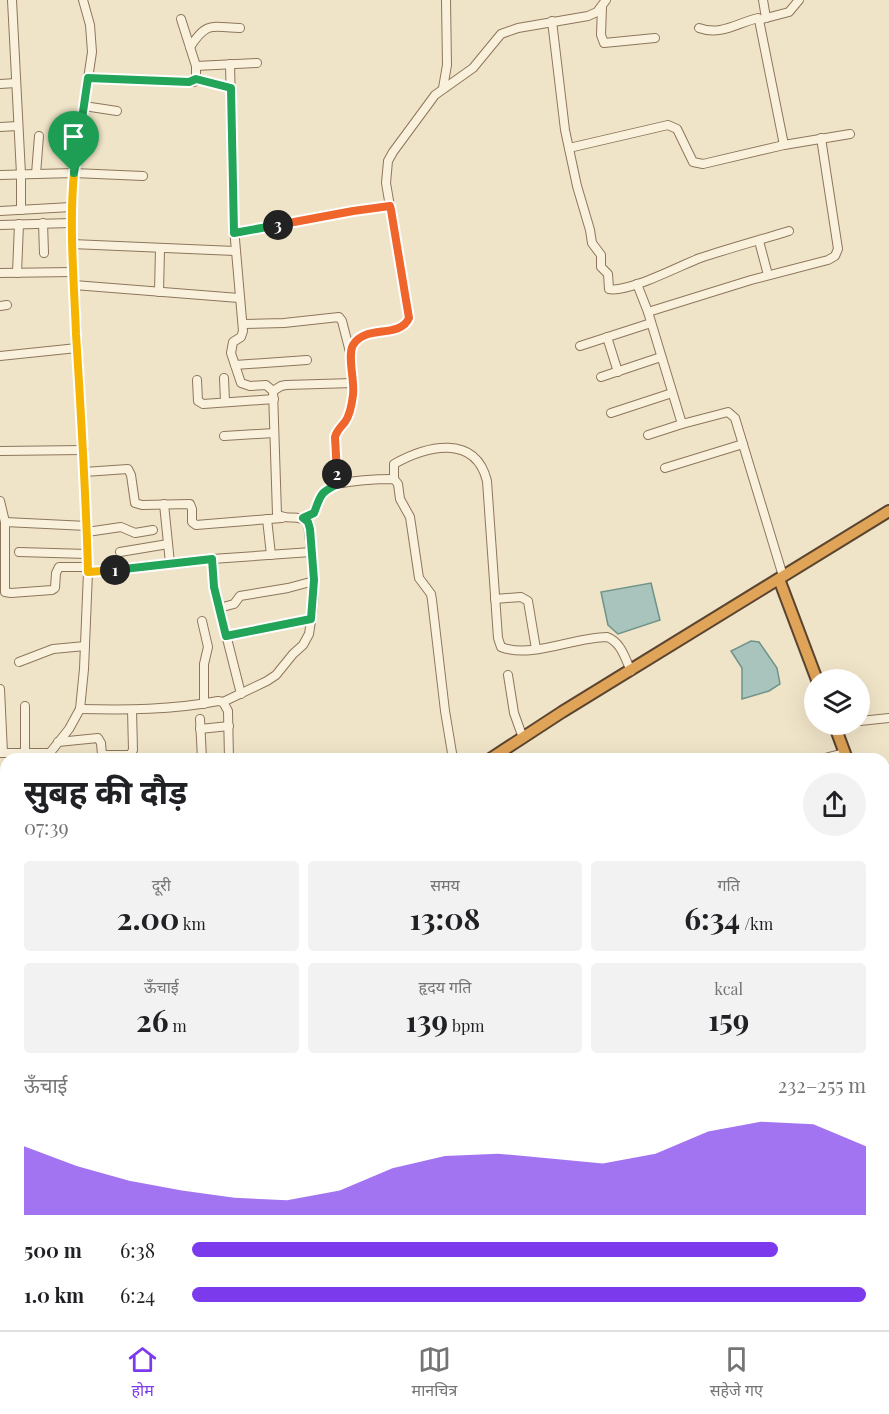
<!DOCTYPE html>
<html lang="hi">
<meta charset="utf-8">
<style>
:root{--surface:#fff;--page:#f2f2f2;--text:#202124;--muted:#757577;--line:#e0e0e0;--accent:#7c3aed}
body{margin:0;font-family:"Playfair Display","Noto Sans Devanagari",serif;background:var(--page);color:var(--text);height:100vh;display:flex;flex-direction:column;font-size:22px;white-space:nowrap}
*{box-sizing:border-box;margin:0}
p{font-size:20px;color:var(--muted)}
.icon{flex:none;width:33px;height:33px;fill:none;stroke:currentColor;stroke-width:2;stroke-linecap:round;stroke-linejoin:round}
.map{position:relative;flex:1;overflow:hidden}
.sheet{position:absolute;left:0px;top:753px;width:890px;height:578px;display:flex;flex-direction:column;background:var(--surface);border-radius:18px 18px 0 0;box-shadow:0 6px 24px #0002}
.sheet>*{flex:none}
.tools{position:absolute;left:804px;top:669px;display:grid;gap:12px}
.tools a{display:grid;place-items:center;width:66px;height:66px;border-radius:50%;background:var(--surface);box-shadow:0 6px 24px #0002;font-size:30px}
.pin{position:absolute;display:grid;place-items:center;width:51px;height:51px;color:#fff;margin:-62px -26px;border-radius:50% 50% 50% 0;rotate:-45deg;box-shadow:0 0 6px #0007}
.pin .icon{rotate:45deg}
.km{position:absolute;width:30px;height:30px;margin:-15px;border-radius:50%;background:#222;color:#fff;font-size:16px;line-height:30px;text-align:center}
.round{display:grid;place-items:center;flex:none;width:63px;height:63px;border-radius:32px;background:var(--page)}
.head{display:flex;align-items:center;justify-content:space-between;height:102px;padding:0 24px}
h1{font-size:33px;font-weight:700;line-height:45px}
.stats{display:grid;grid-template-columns:repeat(3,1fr);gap:9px;height:102px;padding:6px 24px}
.stats div{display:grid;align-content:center;border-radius:6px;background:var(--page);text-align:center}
.stats b{font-size:30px;font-weight:700}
.stats small{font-size:16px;font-weight:400}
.stats p{font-size:16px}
.chart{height:168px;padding:12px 24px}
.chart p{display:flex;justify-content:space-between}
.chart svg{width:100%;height:108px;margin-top:6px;fill:var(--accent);opacity:.7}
ul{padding:0 24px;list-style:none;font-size:20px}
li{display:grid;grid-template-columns:96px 72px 1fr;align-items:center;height:45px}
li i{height:15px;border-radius:8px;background:var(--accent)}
.tabs{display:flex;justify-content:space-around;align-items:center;height:84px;border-top:2px solid var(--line);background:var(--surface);font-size:16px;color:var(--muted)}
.tabs a{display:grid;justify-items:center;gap:3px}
.tabs .current{color:var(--accent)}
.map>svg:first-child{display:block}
.water{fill:#a9c4bc;stroke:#6f938a;stroke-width:1.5}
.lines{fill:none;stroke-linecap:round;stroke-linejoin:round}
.minor-casing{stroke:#8d765c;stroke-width:10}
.highway-casing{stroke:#5b4430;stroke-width:14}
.minor{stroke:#faf1dc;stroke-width:8}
.highway{stroke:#e0a458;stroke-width:10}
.rail{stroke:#3d2e20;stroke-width:1.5;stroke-dasharray:10 10;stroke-linecap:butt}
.split-1-casing{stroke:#fff;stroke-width:12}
.split-2-casing{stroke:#fff;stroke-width:12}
.split-3-casing{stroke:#fff;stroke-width:12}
.split-4-casing{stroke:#fff;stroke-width:12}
.split-1{stroke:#f5b400;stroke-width:8}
.split-2{stroke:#22a559;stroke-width:8}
.split-3{stroke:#f0652b;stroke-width:8}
.split-4{stroke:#22a559;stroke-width:8}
</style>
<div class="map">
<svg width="889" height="1330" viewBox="0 0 889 1330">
<rect width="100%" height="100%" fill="#f0e4c8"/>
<g class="water">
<polygon points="651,583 660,620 618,634 608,625 601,592"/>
<polygon points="751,641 759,642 777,668 780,684 769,691 742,699 742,668 731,651"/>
</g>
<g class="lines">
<g class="minor-casing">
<g id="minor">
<polyline points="12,0 21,174 21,210"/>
<polyline points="763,0 766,18 759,20 784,145"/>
<polyline points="602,6 601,35 604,43 655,38"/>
<polyline points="766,18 789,12 799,0"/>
<path d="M552,21L565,130L577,186L590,230L592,243L601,255V267L608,274L609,289C628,293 679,266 700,258C730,248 760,240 789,231"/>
<path d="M699,28C721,36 737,23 758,18L759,20"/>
<path d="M190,47C207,21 211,27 240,28"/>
<polyline points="196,66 257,63"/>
<polyline points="88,78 194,82 196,79 196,66 181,19"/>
<polyline points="196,79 231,88"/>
<polyline points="0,84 16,83"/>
<polyline points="443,88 447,65 446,0"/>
<polyline points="84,106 117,111"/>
<polyline points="0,127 18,126"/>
<polyline points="569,148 668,125 677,129 693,162 703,164 784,145 850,134"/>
<polyline points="36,174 39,136"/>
<polyline points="0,175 74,173 143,176"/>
<polyline points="0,211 71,207"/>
<polyline points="43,223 44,253"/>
<polyline points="0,225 71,223"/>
<polyline points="234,233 344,212 390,206"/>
<polyline points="759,241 768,275"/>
<polyline points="72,244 235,251"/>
<polyline points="0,273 73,272"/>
<polyline points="17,273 19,224"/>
<polyline points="637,284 648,312 682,424 728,412 735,418 783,576"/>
<polyline points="74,285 239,298"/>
<polyline points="159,292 160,249"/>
<polyline points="0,306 7,305"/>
<polyline points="648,312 751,280 828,260 835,256 838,249 821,138"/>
<polyline points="243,324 284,323 339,317 342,321 350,352"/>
<polyline points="607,337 618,372"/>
<polyline points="580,346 651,323"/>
<polyline points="0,356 77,348"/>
<polyline points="235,365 307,360"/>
<polyline points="601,377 661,357"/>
<polyline points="224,378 225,401"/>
<polyline points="197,380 198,401 203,404 274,399"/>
<polyline points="273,391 281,386 286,385 353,383"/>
<polyline points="611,413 672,393"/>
<polyline points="648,435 682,424"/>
<polyline points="224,436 274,433"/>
<polyline points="0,451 84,450"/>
<polyline points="665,468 743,444"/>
<polyline points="84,472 128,469 131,475 135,503 142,505 190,504 192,509 192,522 196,525 282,518"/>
<path d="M394,479V464C426,446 475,433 487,481L498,638L501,647C532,659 574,637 607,637C621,642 625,658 631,671"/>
<path d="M337,484C357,480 375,479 394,479L398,484L400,499L410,517L419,578L431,594L432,600L445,711L453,759"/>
<polyline points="0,501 5,522 5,592 11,593 52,590 55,588 56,573 59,567 88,567"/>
<polyline points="164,504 170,563"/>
<path d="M303,518L314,513C322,495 319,493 337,484L335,437C337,430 341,427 345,422C350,415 352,403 353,395C355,381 347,356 353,345C365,324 400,339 409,318L386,183L388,161L393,152L435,95L473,68L501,34L518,28L588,16L597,12L606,0"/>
<polyline points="267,519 271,555"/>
<polyline points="5,522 87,526"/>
<polyline points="87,532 121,527 135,533 153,530"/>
<polyline points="19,552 87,554"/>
<polyline points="120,552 168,544"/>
<polyline points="212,559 214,587 241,694"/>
<polyline points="88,572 212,559 311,552"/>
<polyline points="495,599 521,597 528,601 536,649"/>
<polyline points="219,608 234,604 240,596 288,588 314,581"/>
<polyline points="202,621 208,647 204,664 204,704"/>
<polyline points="226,636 311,619"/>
<polyline points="19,662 53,649 85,646"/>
<polyline points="508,675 514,713 523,738"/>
<polyline points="0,689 3,753"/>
<path d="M223,702L267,681L276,675L293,654L303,645L309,634L313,608L314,581L308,522C298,514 287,521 277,514L273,391L266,385L250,386L241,383L231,353L233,342L241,337L243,331L234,228L230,64"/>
<polyline points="25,706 25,753"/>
<path d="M80,709C126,710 172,710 218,701L223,702L228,711L229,759"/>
<polyline points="200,719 202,759"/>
<polyline points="860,721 889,718"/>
<polyline points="200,729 229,726"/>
<polyline points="58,742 98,738 101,743 102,755 130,755 133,750 132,710"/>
<polyline points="0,753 50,753"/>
<polyline points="45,759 69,729 80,709 84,669 88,572 87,526 71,223 74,173 92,52 90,25 83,0"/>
<polyline points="821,759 844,753"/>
<polyline points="0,782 6,782"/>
<polyline points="0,816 6,816"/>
<polyline points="0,1078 6,1079"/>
<polyline points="884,1131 889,1155"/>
<polyline points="0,1189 6,1192"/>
<polyline points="0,1276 6,1278"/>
<polyline points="884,1282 889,1280"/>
<polyline points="0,1315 6,1307"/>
<polyline points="85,1324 113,1330"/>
<polyline points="880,1324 882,1330"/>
<polyline points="11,1330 12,1324"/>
<polyline points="228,1330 230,1324"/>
<polyline points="593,1330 609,1324"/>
<polyline points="748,1330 772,1324"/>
</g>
</g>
<g class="highway-casing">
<g id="highway">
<polyline points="779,579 817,680"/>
<polyline points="834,724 847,759"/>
<polyline points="490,759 562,712 889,511"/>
<polyline points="884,856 889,871"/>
<polyline points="0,930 6,933"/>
<polyline points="557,1324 562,1330"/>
</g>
</g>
<use href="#minor" class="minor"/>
<use href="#highway" class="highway"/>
<g class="rail">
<polyline points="0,1246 6,1248"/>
<polyline points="158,1324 166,1330"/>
<polyline points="170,1324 179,1330"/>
</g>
</g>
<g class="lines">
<g class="split-1-casing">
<path id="split-1" d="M74,173C69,226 74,280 76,334C81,413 86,493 88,572L115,570"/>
</g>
<g class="split-2-casing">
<path id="split-2" d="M115,570L212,559L214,587L226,636L311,619L314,580L310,529L308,522L303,518L314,513C321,495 319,493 338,484L337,474"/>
</g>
<g class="split-3-casing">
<path id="split-3" d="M278,225L353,211L390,206L391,210L409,318C400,339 365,324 353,345C347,356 355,381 353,395C352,403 350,415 345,422C341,427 337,430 335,437L337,474"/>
</g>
<g class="split-4-casing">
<polyline id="split-4" points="74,173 88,78 189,82 196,79 231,88 234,233 278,225"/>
</g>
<use href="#split-1" class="split-1"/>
<use href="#split-2" class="split-2"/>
<use href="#split-3" class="split-3"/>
<use href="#split-4" class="split-4"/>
</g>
</svg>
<div class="tools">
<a><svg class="icon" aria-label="layers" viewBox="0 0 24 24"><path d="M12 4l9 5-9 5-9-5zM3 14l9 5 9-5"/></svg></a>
</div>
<div class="pin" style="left:74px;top:173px;background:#1e9e55"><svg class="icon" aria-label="arrive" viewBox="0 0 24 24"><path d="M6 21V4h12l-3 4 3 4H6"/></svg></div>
<b class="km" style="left:115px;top:570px">1</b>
<b class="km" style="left:337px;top:474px">2</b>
<b class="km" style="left:278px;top:225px">3</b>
<section class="sheet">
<div class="head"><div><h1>सुबह की दौड़</h1><p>07:39</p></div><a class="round"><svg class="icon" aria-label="share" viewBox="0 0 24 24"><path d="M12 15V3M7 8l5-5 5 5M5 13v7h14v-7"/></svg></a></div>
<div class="stats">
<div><p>दूरी</p><b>2.00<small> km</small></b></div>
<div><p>समय</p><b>13:08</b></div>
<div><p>गति</p><b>6:34<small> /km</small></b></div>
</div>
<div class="stats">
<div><p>ऊँचाई</p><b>26<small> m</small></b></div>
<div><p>हृदय गति</p><b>139<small> bpm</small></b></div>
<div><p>kcal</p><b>159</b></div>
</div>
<div class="chart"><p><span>ऊँचाई</span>232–255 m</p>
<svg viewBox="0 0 160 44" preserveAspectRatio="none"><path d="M0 44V16L10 24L20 30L30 34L40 37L50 38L60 34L70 25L80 20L90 19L100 21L110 23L120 19L130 10L140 6L150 7L160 16V44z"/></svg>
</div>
<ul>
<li><b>500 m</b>6:38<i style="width:87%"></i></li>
<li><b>1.0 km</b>6:24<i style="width:100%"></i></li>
</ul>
</section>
</div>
<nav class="tabs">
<a class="current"><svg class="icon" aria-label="home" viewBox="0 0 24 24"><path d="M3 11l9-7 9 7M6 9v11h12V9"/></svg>होम</a>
<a><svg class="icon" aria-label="map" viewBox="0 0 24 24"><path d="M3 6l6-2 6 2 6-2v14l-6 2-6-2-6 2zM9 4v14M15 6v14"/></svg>मानचित्र</a>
<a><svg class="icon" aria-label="saved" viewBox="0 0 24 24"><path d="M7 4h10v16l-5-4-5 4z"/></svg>सहेजे गए</a>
</nav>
